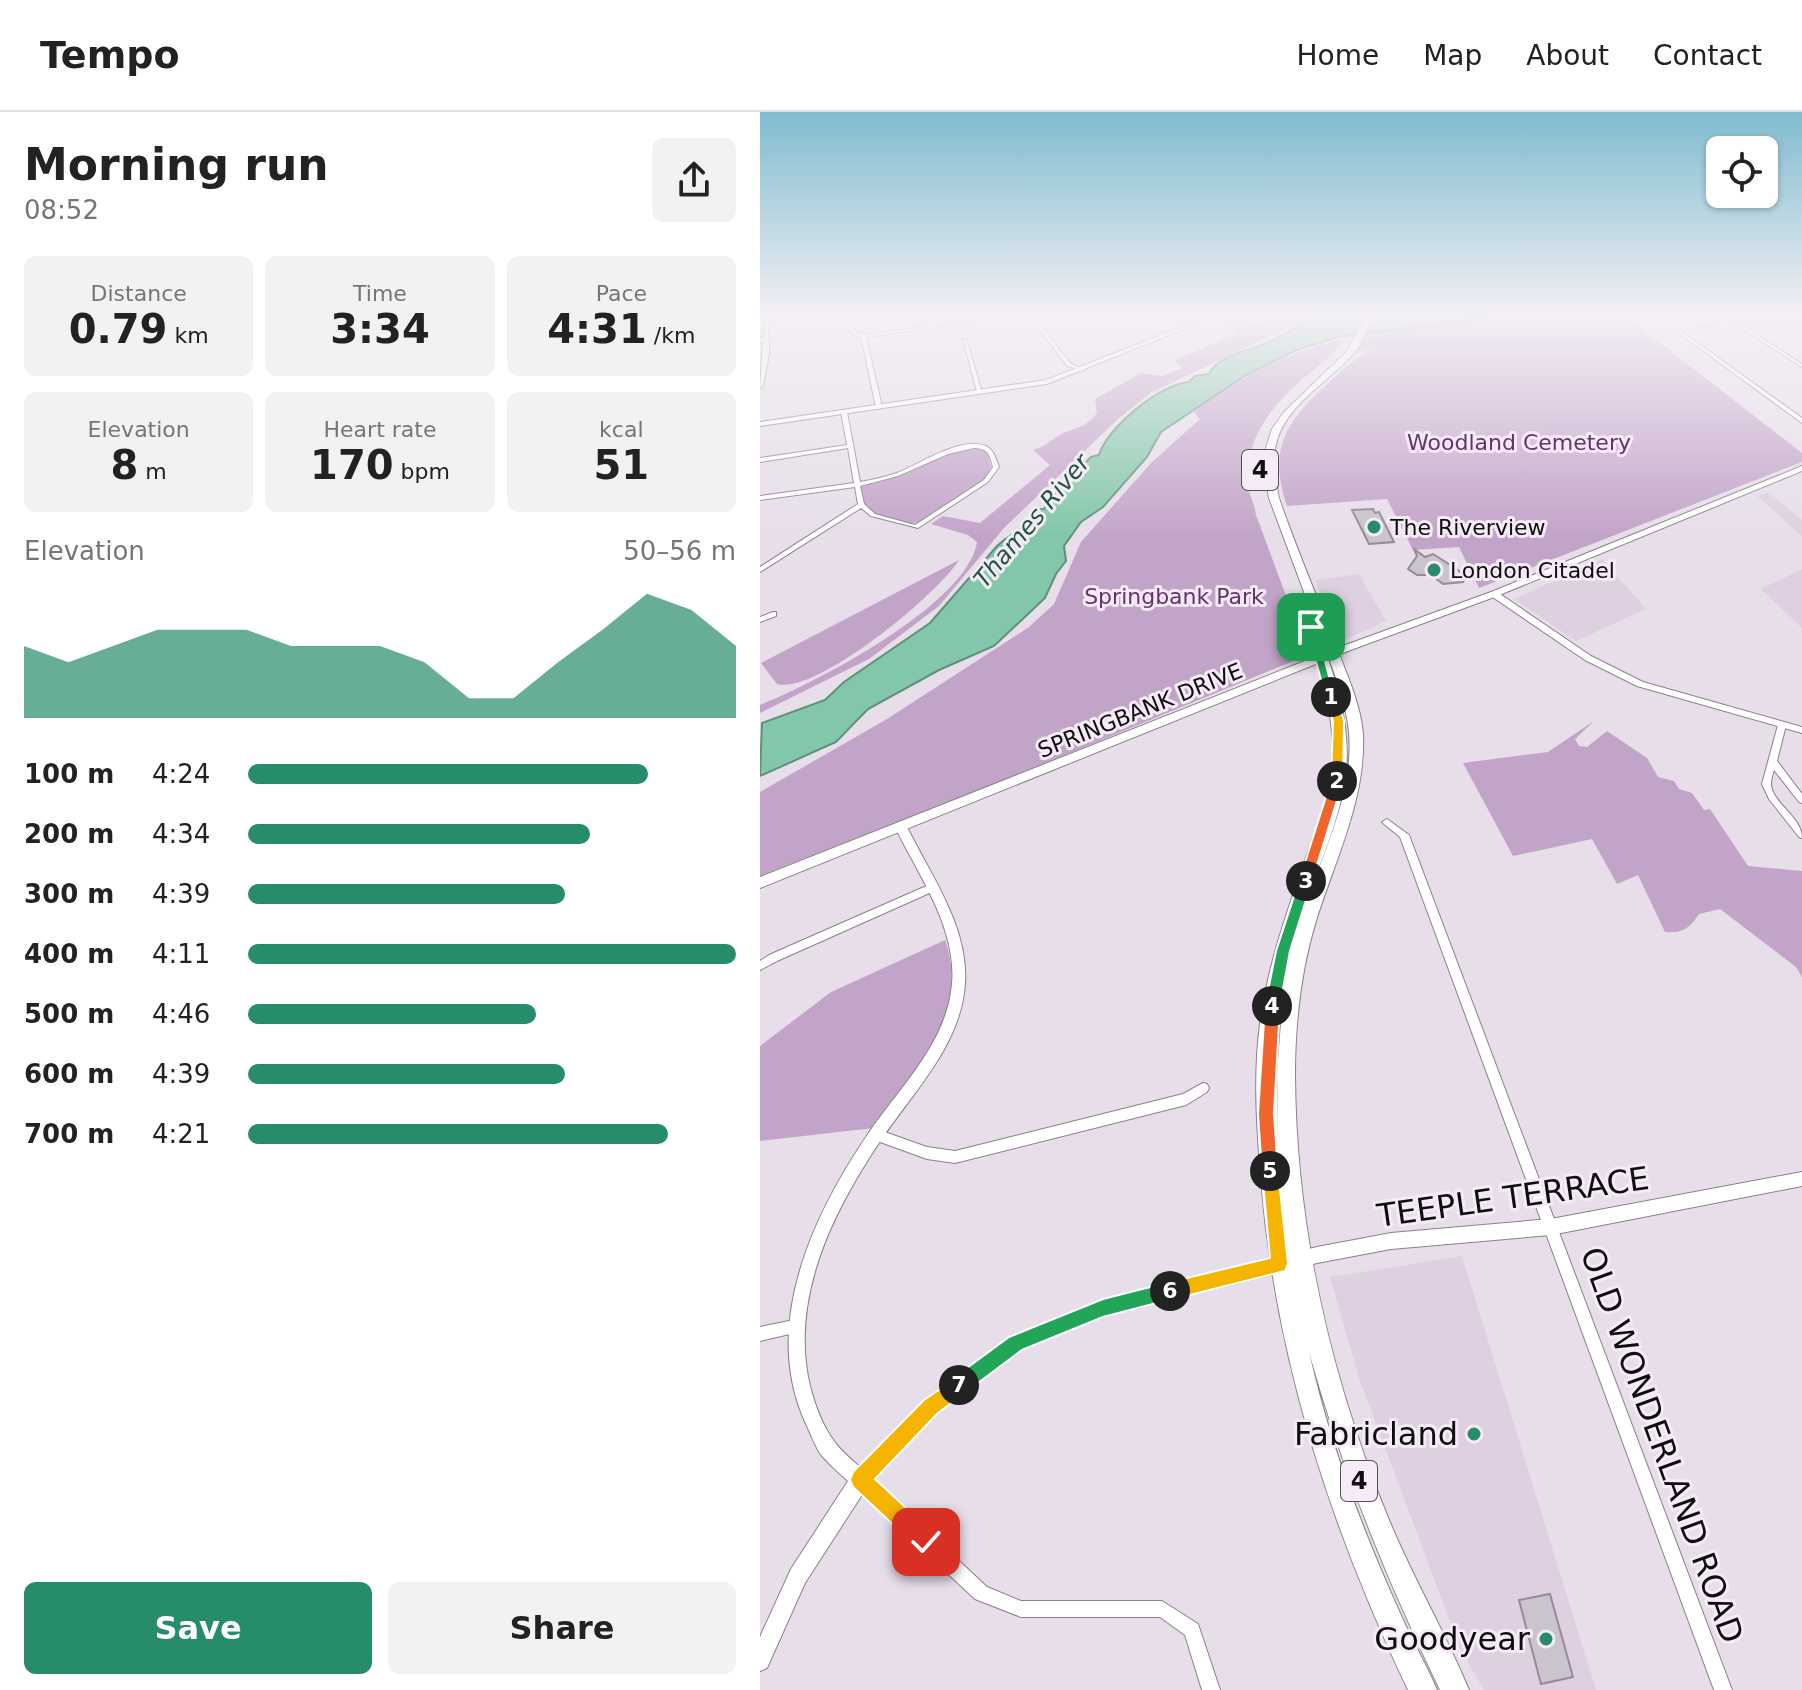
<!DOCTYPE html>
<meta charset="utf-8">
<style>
:root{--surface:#fff;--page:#f2f2f2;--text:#222;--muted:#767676;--line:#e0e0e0;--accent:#278d69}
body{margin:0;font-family:"DejaVu Sans",sans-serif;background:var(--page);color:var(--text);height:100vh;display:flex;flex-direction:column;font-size:30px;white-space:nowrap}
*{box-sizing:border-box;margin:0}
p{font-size:26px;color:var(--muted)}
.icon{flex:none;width:44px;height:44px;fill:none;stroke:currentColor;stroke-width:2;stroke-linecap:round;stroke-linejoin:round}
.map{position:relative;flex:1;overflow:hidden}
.panel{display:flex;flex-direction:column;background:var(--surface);width:760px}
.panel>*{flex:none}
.controls{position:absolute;left:946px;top:24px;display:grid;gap:16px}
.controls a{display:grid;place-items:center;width:72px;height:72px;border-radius:12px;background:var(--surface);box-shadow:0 2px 6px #0004;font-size:40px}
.pin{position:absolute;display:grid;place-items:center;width:68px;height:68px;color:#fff;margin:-34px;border-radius:16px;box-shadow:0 4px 12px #0006}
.km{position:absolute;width:40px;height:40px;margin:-20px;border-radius:50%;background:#222;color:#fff;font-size:22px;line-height:40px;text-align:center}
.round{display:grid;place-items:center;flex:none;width:84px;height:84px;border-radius:12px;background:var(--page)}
.overview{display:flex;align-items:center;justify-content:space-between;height:136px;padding:0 24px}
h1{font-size:44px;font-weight:700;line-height:60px}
.stats{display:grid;grid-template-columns:repeat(3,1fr);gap:12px;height:136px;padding:8px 24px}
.stats div{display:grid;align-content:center;border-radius:12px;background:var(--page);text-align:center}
.stats b{font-size:40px;font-weight:700}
.stats small{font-size:22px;font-weight:400}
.stats p{font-size:22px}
.chart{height:224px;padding:16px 24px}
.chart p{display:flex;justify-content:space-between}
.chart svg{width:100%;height:144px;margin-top:8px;fill:var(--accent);opacity:.7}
.cta{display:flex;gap:16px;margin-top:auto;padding:16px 24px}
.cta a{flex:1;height:92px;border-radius:12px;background:var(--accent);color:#fff;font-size:32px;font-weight:700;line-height:92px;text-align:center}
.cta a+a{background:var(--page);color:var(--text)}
ul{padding:0 24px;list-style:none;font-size:26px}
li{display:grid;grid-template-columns:128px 96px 1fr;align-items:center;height:60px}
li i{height:20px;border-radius:10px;background:var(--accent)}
header{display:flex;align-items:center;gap:48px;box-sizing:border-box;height:112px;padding:0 40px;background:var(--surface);border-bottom:2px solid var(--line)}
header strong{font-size:38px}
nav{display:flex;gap:44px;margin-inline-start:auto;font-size:28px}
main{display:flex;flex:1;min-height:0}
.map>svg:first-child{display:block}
.built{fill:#ded0e0}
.green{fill:#c3a4c9}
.water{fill:#82c7a9;stroke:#608f7b;stroke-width:2}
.building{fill:#cbc3cd;stroke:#948c95;stroke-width:2}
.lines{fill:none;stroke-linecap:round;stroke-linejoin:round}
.minor-casing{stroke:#89818a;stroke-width:2}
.tertiary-casing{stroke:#89818a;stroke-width:2}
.secondary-casing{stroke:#89818a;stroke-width:2}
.primary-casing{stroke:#89818a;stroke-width:2}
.minor{fill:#fff;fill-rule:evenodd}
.tertiary{fill:#fff;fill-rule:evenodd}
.secondary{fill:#fff;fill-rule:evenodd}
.primary{fill:#fff;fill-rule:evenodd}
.split-1{fill:#22a559;stroke:#fff;stroke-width:2}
.split-2{fill:#f5b400;stroke:#fff;stroke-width:2}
.split-3{fill:#f0652b;stroke:#fff;stroke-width:2}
.split-4{fill:#22a559;stroke:#fff;stroke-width:2}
.split-5{fill:#f0652b;stroke:#fff;stroke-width:2}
.split-6{fill:#f5b400;stroke:#fff;stroke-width:2}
.split-7{fill:#22a559;stroke:#fff;stroke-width:2}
.split-8{fill:#f5b400;stroke:#fff;stroke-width:2}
.poi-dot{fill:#278d69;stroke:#f4ebf6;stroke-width:3}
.labels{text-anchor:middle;stroke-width:6;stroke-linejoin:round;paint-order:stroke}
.far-park-label{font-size:22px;fill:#663370;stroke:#f4ebf6}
.far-poi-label{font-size:22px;fill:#100d10;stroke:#f4ebf6;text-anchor:start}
.far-street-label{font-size:22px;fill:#100d10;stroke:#f4ebf6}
.shield{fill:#f4ebf6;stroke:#545055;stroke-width:2}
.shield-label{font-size:24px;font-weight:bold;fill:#100d10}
.far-water-label{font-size:24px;font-style:italic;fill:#1f5540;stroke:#f4ebf6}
.near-street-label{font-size:32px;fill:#100d10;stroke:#f4ebf6}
.near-poi-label{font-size:32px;fill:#100d10;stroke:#f4ebf6;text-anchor:end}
</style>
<header>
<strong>Tempo</strong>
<nav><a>Home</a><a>Map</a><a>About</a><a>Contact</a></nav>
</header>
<main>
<section class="panel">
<div class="overview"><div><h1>Morning run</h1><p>08:52</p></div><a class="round"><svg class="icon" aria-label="share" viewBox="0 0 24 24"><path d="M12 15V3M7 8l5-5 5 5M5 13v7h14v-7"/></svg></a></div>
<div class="stats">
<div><p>Distance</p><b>0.79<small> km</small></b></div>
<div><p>Time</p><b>3:34</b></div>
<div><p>Pace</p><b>4:31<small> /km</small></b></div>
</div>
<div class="stats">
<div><p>Elevation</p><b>8<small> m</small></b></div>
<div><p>Heart rate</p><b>170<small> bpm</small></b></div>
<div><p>kcal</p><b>51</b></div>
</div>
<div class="chart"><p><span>Elevation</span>50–56 m</p>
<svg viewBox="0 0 160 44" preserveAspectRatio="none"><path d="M0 44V22L10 27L20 22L30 17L40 17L50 17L60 22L70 22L80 22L90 27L100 38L110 38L120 27L130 17L140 6L150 11L160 22V44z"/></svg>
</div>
<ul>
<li><b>100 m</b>4:24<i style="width:82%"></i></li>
<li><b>200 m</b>4:34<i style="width:70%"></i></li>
<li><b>300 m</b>4:39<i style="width:65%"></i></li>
<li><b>400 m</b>4:11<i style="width:100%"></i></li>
<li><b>500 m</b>4:46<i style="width:59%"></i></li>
<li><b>600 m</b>4:39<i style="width:65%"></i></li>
<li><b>700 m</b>4:21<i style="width:86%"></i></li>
</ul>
<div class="cta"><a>Save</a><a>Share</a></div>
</section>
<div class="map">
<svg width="1042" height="1578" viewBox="0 0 1042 1578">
<rect width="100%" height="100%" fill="#e7dee9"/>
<g class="built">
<polygon points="1008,380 1042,408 1042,424 997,384"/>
<polygon points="842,447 886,497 816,529 754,487"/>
<polygon points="1042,457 1042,516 1001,477"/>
<polygon points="599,462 626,509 582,529 555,468"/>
<polygon points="702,1144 836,1578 724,1578 701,1539 599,1266 570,1165"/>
</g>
<g class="green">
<path d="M472,204H489L487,212L493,215L515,204H553L392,280L358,307L244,416L179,494L109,547L0,601V593C55,571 208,492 217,430L208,423L171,412L183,404L220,411L290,353L273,338C284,335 287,331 296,325C314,314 322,320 337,301L335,287L381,261L402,264L423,256L414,249L475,222L476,218L460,212Z"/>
<path d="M740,204H935L872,209L1042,341V350L719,476L699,435L653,438L627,387L527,394C508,338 525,311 565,274C583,258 597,244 618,232L595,242L606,223Z"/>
<path d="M585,227C574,243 558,254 544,266C510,294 481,332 489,379C491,387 495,394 496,403L548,543L252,665L0,764V680L127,607L269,515L294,492L321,430L391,351L440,307L434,300C473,268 536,236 585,227Z"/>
<path d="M205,338L217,337L227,340L232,359L227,366L160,410C145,414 117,405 105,395L100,374L103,372L146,362L180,345Z"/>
<path d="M199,448C178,482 56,583 17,572L1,551Z"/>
<path d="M834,609L815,627L819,634L827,635L847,619L887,646L898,665L914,669L919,677L932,681L944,698L950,697L988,754L1042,759V865L1036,855L960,797L939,802C929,817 923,821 905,820L878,763L857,772L832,727L753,744L703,651L788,640Z"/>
<path d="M185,828C211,901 154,960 114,1016L0,1029V934L71,880Z"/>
</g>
<path class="water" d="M554,204L736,205L579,225L539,237L486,263L401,320L387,345L343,395L321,410L304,434L306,449L296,462L285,486L234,534L179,558L108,597L76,630L0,664L2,611L65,588L84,570L170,511L237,434C252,420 268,417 277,397H284L291,385L331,345L339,343C347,316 400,272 429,270L435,264L449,262C456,244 493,237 510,230C525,224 540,212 554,204Z"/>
<g class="building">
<polygon points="613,397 615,401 619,400 634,430 609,432 592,398"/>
<polygon points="654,437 665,445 673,442 698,458 705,463 703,470 683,472 671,463 657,463 648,457 657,444"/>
<polygon points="790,1482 813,1565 781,1572 759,1488"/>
</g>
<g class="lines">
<g class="minor-casing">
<g id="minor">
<polygon points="5,204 9,204 8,227 6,228 4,227"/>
<polygon points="86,204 90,204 96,220 103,223 253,204 262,204 106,225 122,295 119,297 116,295 101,225 92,222"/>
<polygon points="269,204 273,204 311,252 324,257 324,259 307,254"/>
<polygon points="421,204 425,204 438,211 434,212"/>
<polygon points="1042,209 1042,211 985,215 1042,252 1042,255 980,215 921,219 1042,306 1042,311 915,218"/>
<polygon points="203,227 207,228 222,281 217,280"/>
<path d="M84,298L87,300L100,370C112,368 125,365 137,361C161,352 200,324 226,334C234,338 236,347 239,355L228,370L158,416L111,404L101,396L0,460V455L98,392L95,375L0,388V384L94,371L88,336L0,350V346L87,333L81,300ZM214,336C229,337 229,342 233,355L224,368L155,413L115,402L104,392L100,374L138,364L188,342Z"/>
<polygon points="13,500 16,500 16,504 0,510 0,505"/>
<path d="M1022,610L1026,613L1017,649L1042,682V691L1039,690L1014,658C1013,662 1011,666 1011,671C1011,691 1042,704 1042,726L1039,725L1009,687L1002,672L1018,613Z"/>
<polygon points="627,707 649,723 972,1578 954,1578 640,725 624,712 622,710"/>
<polygon points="171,772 176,776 174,779 17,849 0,858 0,849 9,843"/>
<polygon points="443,971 447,972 449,976 447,980 426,993 195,1051 167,1047 112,1027 110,1023 112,1019 116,1017 167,1035 195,1039 423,982"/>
<polygon points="29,1209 34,1211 36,1216 34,1221 0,1229 0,1215"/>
<polygon points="100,1360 106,1362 227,1475 261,1489 402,1489 438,1512 460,1578 442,1578 425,1523 400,1505 261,1505 215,1487 94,1374 92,1368 94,1362"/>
</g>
</g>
<g class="tertiary-casing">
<g id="tertiary">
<polygon points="6,225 9,227 9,242 3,274 0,276 3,229 0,230 0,226"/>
<polygon points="731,480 737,480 831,544 883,570 1042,615 1042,621 877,574 825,548 731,484"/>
<path d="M141,711L147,715C171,764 209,815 205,872C201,932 155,978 123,1025C74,1097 29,1185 50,1274C55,1293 62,1313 74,1329C81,1339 91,1347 100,1355L165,1288L249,1226L343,1188L557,1135L631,1121L791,1107L1042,1060V1074L791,1123L631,1137L557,1151L343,1204L261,1238L177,1300L107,1375L45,1471L7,1556L0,1559V1525L31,1457L88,1369C79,1361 70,1353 62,1344C55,1335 51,1322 46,1312C0,1213 54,1101 110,1019C142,973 187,930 192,872C197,816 159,764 135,715Z"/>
</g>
</g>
<g class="secondary-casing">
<g id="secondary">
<polygon points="450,204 457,204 287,272 0,314 0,310 286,268"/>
<polygon points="1042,354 1042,359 737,484 588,539 0,776 0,765 580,535 731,480"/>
</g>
</g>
<g class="primary-casing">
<path id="primary" d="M607,204H613C608,217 602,231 593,242C567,272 522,294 515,337C512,353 516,370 519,386C537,439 560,491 580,544C589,568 601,595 603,622C606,687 575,748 556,809C541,858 535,912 535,963C536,1116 571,1267 629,1408C653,1466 685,1520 709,1578H680C626,1466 583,1360 549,1240C569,1330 602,1417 640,1501C651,1527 666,1552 677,1578H648C571,1416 516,1249 501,1069C497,1017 493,964 500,912C507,858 525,805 543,754C555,719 572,682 573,644C574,593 555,544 539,497L545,494L550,496L509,386L504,359L506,336L512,317L524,300L586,240ZM556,513C568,545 583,578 588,612C597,672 566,734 547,789C561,747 582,703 586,658C591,609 573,559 556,513ZM524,873L517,961L518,1029L516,943Z"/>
</g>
<use href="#minor" class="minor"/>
<use href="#tertiary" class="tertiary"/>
<use href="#secondary" class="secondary"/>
<use href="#primary" class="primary"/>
</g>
<linearGradient id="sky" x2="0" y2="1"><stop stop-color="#7fbccf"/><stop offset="0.48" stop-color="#f4f0f5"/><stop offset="1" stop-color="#f4f0f5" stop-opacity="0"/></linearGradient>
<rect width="1042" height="424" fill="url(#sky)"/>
<polygon class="split-1" points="551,513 556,515 575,587 566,585 546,515"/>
<polygon class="split-2" points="571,582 577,585 584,609 583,669 577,673 571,669 573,609 566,585"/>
<polygon class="split-3" points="577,665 583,669 552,769 546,774 539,769 571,669"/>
<polygon class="split-4" points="546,764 552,769 530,839 520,894 512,900 505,894 516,839 539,769"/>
<polygon class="split-5" points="512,888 520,894 514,1002 518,1059 510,1067 502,1059 498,1002 505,894"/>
<polygon class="split-6" points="510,1051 518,1059 528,1152 525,1159 410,1188 403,1186 401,1179 403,1173 410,1170 510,1146 502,1059"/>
<polygon class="split-7" points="410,1170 416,1173 418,1179 416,1186 343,1205 262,1238 206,1280 199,1283 192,1280 189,1273 192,1267 249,1225 343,1187"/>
<polygon class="split-8" points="199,1264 206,1267 209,1273 206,1280 178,1301 115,1367 174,1422 177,1430 174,1437 166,1440 159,1437 93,1375 90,1368 93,1360 164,1288"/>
<g class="poi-dot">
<circle cx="614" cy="415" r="8"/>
<circle cx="674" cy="458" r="8"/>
<circle cx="714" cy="1322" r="8"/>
<circle cx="786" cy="1527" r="8"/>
</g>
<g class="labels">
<g class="far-park-label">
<text x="759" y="338">Woodland Cemetery</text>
<text x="414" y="492">Springbank Park</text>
</g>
<g class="far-poi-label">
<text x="630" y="423">The Riverview</text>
<text x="690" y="466">London Citadel</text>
</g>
<g class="far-street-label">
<text transform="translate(380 598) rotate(-22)" y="8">SPRINGBANK DRIVE</text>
</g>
<g class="shield">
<rect x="482" y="338" width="36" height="40" rx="6"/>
<rect x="581" y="1349" width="36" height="40" rx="6"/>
</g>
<g class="shield-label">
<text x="500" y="366">4</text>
<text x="599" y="1377">4</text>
</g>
<g class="far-water-label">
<text transform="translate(272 409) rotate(-50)" y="8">Thames River</text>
</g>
<g class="near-street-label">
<text transform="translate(753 1085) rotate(-8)" y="11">TEEPLE TERRACE</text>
<text transform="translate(902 1333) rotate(70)" y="11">OLD WONDERLAND ROAD</text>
</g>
<g class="near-poi-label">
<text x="698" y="1333">Fabricland</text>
<text x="770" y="1538">Goodyear</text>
</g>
</g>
</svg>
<div class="controls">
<a><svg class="icon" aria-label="locate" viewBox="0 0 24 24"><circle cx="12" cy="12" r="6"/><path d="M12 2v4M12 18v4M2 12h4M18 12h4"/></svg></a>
</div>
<div class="pin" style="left:551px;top:515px;background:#1e9e55"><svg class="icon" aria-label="arrive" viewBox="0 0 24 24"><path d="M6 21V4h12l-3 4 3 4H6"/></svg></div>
<div class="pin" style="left:166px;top:1430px;background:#d93025"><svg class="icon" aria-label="check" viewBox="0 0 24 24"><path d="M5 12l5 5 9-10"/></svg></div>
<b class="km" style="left:571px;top:585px">1</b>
<b class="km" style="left:577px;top:669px">2</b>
<b class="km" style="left:546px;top:769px">3</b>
<b class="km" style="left:512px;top:894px">4</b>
<b class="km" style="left:510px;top:1059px">5</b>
<b class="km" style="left:410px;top:1179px">6</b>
<b class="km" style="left:199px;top:1273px">7</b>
</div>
</main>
